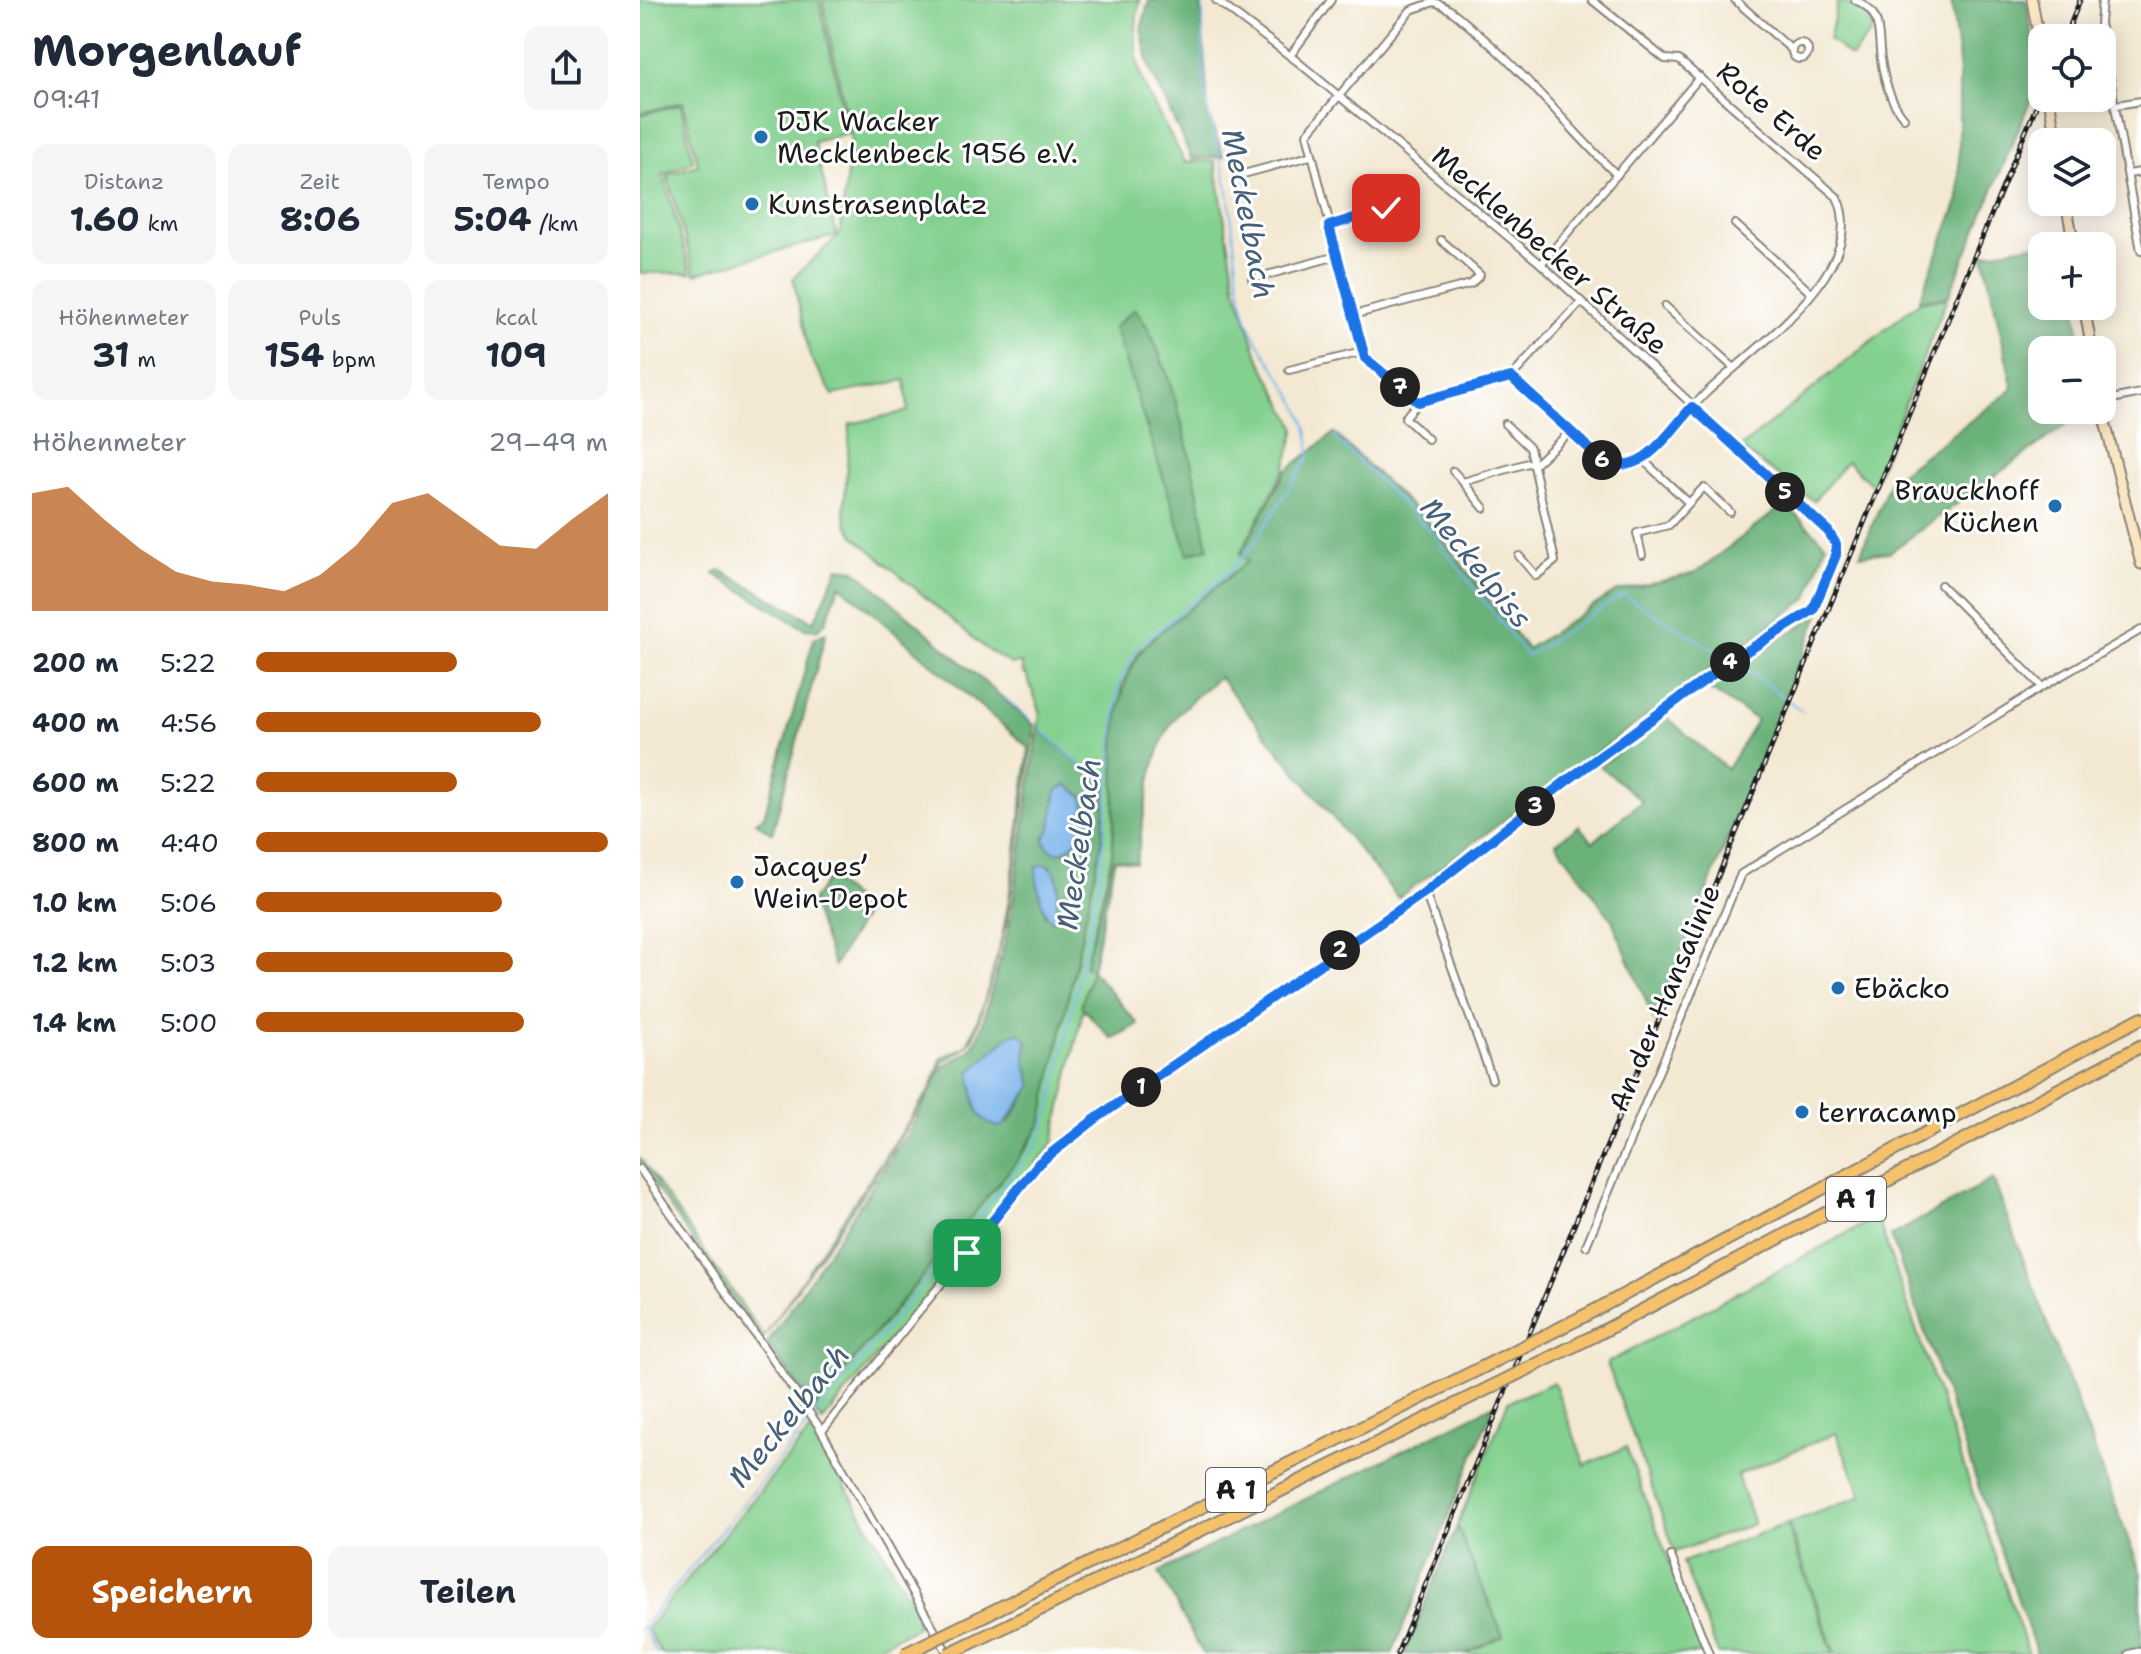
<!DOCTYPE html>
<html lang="de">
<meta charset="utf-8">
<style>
:root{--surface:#fff;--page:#f6f6f7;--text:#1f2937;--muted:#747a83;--accent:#b45309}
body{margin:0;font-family:"Shantell Sans",sans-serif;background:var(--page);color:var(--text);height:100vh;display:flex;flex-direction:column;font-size:30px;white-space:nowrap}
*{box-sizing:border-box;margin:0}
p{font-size:26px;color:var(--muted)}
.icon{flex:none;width:44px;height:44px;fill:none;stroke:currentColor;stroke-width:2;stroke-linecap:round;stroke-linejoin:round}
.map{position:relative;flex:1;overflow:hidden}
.panel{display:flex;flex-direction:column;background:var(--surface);width:640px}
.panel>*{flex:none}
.controls{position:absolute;left:1388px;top:24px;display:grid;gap:16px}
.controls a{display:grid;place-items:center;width:88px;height:88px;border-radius:16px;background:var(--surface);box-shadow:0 4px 20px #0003;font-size:40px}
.pin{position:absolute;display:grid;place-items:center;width:68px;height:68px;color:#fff;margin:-34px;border-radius:16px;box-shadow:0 4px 12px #0006}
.km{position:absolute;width:40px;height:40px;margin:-20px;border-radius:50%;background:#222;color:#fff;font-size:22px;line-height:40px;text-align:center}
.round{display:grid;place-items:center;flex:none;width:84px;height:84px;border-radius:16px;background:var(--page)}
.overview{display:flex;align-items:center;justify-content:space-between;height:136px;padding:0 32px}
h1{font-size:44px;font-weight:700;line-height:60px}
.stats{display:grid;grid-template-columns:repeat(3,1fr);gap:12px;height:136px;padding:8px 32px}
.stats div{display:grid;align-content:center;border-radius:16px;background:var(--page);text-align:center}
.stats b{font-size:34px;font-weight:700}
.stats small{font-size:22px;font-weight:400}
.stats p{font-size:22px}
.chart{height:224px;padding:16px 32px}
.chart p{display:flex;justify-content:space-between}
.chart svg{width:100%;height:144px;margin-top:8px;fill:var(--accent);opacity:.7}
.button{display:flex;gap:16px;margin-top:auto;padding:16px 32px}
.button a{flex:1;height:92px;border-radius:16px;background:var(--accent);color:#fff;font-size:32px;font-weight:700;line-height:92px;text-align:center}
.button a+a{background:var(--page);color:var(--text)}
ul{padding:0 32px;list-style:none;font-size:26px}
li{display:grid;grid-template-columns:128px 96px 1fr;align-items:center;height:60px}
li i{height:20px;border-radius:10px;background:var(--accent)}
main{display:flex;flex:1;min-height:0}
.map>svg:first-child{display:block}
.green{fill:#83d08f;stroke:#507656;stroke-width:2}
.forest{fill:#6ab27a;stroke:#43674b;stroke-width:2;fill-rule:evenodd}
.water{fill:#7ab4eb;stroke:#4b6884;stroke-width:2}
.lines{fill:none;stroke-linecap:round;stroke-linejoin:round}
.stream{stroke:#7ab4eb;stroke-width:2}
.street-casing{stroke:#888277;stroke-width:10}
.secondary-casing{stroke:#888277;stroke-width:13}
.highway-casing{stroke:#888277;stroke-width:15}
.street{stroke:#fff;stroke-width:6}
.secondary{stroke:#fbe6c4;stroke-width:9}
.highway{stroke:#f5c16b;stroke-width:11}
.rail-casing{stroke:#1c1c1c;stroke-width:5}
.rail{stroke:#fff;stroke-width:2;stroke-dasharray:6;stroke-linecap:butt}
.highway-bridge-casing{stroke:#888277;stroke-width:15;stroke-linecap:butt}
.highway-bridge{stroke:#f5c16b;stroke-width:11}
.route-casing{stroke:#fff;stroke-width:16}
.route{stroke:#1a73e8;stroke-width:10}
.poi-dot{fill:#1f6fb2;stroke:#fff;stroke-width:3}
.labels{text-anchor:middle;stroke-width:6;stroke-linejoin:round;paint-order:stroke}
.shield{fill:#fff;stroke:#606060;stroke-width:2}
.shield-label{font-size:26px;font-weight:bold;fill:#1c1c1c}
.street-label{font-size:28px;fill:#1c1c1c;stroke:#fff}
.poi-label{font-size:28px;fill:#1c1c1c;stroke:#fff;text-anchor:start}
.water-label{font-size:30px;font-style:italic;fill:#466079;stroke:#fff}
</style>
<main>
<section class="panel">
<div class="overview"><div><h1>Morgenlauf</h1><p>09:41</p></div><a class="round"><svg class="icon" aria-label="share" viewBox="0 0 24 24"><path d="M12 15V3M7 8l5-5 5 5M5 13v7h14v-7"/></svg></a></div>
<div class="stats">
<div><p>Distanz</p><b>1.60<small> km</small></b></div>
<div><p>Zeit</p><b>8:06</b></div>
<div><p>Tempo</p><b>5:04<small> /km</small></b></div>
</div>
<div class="stats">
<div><p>Höhenmeter</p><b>31<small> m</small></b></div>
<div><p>Puls</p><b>154<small> bpm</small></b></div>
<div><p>kcal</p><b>109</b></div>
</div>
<div class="chart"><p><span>Höhenmeter</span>29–49 m</p>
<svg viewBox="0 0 160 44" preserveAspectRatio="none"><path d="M0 44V8L10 6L20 16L30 25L40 32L50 35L60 36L70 38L80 33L90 24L100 11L110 8L120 16L130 24L140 25L150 16L160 8V44z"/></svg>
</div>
<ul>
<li><b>200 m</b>5:22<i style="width:57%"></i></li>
<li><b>400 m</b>4:56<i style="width:81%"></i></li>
<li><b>600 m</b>5:22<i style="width:57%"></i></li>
<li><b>800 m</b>4:40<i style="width:100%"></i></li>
<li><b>1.0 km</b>5:06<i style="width:70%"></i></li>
<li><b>1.2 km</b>5:03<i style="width:73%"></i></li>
<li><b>1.4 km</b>5:00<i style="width:76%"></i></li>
</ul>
<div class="button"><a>Speichern</a><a>Teilen</a></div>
</section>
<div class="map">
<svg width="1501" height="1654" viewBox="0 0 1501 1654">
<rect width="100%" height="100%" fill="#fff"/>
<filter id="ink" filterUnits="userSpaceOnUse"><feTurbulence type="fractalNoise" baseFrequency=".0125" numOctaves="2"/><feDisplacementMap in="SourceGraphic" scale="16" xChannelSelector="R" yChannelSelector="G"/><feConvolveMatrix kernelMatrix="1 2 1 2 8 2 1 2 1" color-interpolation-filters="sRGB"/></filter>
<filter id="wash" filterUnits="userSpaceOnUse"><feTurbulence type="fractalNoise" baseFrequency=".006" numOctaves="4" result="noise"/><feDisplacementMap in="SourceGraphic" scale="32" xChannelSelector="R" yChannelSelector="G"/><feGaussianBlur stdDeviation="1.8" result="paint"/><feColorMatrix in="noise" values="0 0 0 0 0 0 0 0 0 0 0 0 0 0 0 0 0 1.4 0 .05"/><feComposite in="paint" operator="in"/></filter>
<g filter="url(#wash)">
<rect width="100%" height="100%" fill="#f3e8d2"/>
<g class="green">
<polygon points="0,0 179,0 208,133 174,142 197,235 55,274 27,175 58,165 43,102 0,113"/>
<path d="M182,0H500C484,71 513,101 545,162L575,161L596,288L618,356L656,428L645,468L600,554L608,561L513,638L499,652L482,684L472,855L445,966L452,970L413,1143L182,1422L127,1347L128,1342L175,1408L389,1145L401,1124L462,841L466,779L456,778L398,728L400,711L386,674H383L382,663L371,664L346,649L215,537L207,524L204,510L210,424L268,411L265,380L193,395L170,357L153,278L200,234L211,137Z"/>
<path d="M1198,1C1216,6 1229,9 1233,30L1211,57L1189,39Z"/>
<polygon points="41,104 53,162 23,174 51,273 0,273 0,115"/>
<polygon points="1307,298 1233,486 1207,461 1174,501 1100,448 1279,302"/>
<polygon points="0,1158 124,1337 120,1338 0,1164"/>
<polygon points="1237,1217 1389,1654 1195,1654 1148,1523 1222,1496 1196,1433 1097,1475 1114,1524 1035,1552 967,1363"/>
<polygon points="914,1382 945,1465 986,1447 1064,1654 825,1654 863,1636 817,1526 868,1402"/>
<polygon points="172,1428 278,1613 277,1627 223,1654 21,1654 7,1628"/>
<polygon points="1146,1524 1193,1654 1078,1654 1043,1562"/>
</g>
<g class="forest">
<polygon points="509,0 561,0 568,114 584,157 552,159 510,69 501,29"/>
<polygon points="1311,0 1386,0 1400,78 1308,297 1279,300 1319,199 1319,62"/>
<polygon points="1424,239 1425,246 1402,246 1402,306 1435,306 1442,350 1402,350 1402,410 1446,410 1250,552 1220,555 1250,481 1373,389 1343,254"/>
<path d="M495,309C532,353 558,489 568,548L548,554L474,327Z"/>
<path d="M694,433L794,528L887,649L975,592L1055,573L1145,504L1186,544L1168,598L758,898L579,677C564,690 546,703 534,720C509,754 504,822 496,863L475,859L452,970L498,1024L472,1039L441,1006L452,970L445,967C453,930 468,891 472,854C481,783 458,693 513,638L608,561L600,555L646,471Z"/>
<path d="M198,568L215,570L395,726L367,922L334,1037L324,1049L303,1062L290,1091L245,1162L124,1337L290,1089L302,1057L326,1047C370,955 375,847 389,748L200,585L185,623L177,630L165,629L74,574L80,570L174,622Z"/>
<polygon points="1179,615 1014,1020 972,920 916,843 939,826 953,842 1002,801 960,766 1025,716 1087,769 1117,720 1064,686"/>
<polygon points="186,633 132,834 116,822 124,816 174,638"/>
<path d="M398,728L456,778L467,779L462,841L401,1124L373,1166L174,1408L128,1342L272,1127L303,1067L329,1051L339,1036L370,923ZM417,790L446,816L436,840L424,852L404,840L411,827ZM410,865L419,884L405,915L396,867ZM370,1035L387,1041L385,1060L392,1086L368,1123L331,1072Z"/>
<polygon points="188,878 228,909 194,966 171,902"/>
<polygon points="1353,1179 1501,1573 1501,1648 1480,1654 1397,1654 1251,1236"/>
<polygon points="854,1405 752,1654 563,1654 519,1572"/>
<polygon points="817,1526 863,1636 825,1654 764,1654"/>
</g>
<g class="water">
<path d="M427,785L442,796C450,816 441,847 418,853L408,848L404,840L411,827L417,790Z"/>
<path d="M403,864C427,869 414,901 417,918L412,921C402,914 396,881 396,867Z"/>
<path d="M380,1033L387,1041L385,1060L392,1086L362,1127C333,1125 334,1095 330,1072L370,1035Z"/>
</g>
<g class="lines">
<g class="stream">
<polyline points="694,436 790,531 887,656 983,595 1081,654"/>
<polyline points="1103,666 1162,711"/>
<polyline points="365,698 390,720"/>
<polyline points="400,729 456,778 468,778"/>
<polyline points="3,1627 17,1654"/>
<path d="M0,1630L397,1144L410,1110L460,878L479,682L498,647L592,569L613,545L669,456C674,402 621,364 606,315C593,270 595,221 585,176C580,156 574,137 569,117C562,81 563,45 563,8"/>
</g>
</g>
</g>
<g filter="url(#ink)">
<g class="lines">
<g class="street-casing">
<g id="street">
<polyline points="1095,0 1152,50"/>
<path d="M1215,0C1244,12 1237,34 1241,59C1244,80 1251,103 1264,118"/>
<polyline points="1462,0 1460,23 1501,251"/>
<circle cx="1160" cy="51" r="8"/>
<polyline points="650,56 691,0"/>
<polyline points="1476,105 1501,101"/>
<polyline points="1488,174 1501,172"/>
<polyline points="596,176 670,156"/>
<polyline points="734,213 757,200"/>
<polyline points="1095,224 1171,293"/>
<polyline points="689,226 734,213 729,183"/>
<polyline points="901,264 1060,77"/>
<polyline points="612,279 697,256"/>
<path d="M941,302L871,377L963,461C977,468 990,470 1003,460C1027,442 1045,413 1066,393C1112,349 1231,270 1197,197L1039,60L1025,59L952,0"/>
<polyline points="1025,306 1093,367"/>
<polyline points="713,315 831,284 840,275 801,240"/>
<polyline points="649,370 722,352"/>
<path d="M871,377L778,402L722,352L667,134L771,10L794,2C810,7 822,20 834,30C887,74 928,128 977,175"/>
<polyline points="1462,401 1501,393"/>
<polyline points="778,402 765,418 788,439"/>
<polyline points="865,424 890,448 915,561 896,576 879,556"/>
<polyline points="1003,460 1049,503 1064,487 1090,512"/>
<polyline points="813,471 823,482"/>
<polyline points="844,508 823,482 888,463 894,465 930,432"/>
<polyline points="1002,555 997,533 1029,525 1049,503"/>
<polyline points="1301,585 1402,687 1501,630"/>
<polyline points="785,892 852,1079"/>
<polyline points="0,1169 178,1425 308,1654"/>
<polyline points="946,1246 1101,874 1402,687"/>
<polyline points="182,1431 399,1163 454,1120 785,892 925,782 1091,661 1173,610 1196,555 1196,544 1188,531 901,264 658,62 576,0"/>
<polyline points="1031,1556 1069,1654"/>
<polyline points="1489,1654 1501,1651"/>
</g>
</g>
<g class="secondary-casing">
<g id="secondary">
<polyline points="1392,0 1402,58"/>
<polyline points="1409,98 1416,142"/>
<polyline points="1426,202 1434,246"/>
<polyline points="1444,306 1452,350"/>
<polyline points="1462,410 1501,564"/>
</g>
</g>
<g class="highway-casing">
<g id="highway">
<polyline points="946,1315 1501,1018"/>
<polyline points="956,1335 1501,1046"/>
<polyline points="349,1613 843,1367"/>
<polyline points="360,1629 849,1388"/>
</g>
</g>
<use href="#street" class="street"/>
<use href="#secondary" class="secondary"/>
<use href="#highway" class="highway"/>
<g class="rail-casing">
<g id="rail">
<polyline points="1425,38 1440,0"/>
<polyline points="757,1654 1402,92"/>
</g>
</g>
<use href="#rail" class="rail"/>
<g class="highway-bridge-casing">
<g id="highway-bridge">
<polyline points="843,1367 946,1315"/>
<polyline points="849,1388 956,1335"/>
<polyline points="265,1654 349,1613"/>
<polyline points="308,1654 360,1629"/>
</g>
</g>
<use href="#highway-bridge" class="highway-bridge"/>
</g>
</g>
<g class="lines" filter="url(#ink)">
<g class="route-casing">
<path id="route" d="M327,1253L399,1163L454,1120L785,892L925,782L1091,661L1173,610L1196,555V544L1188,531L1052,407C1028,433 1002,479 963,461L871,377L778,402L725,358L689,226L746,208"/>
</g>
<use href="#route" class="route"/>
</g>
<g class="poi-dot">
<circle cx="121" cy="137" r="8"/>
<circle cx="112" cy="204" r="8"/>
<circle cx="1415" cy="506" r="8"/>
<circle cx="97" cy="882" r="8"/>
<circle cx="1198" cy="988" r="8"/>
<circle cx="1162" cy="1112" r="8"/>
</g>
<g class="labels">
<g class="shield">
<rect x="1186" y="1177" width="60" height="44" rx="6"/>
<rect x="566" y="1468" width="60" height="44" rx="6"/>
</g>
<g class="shield-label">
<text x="1216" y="1208">A 1</text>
<text x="596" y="1499">A 1</text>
</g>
<g class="street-label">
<text transform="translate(1132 111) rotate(41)" y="10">Rote Erde</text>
<text transform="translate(910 250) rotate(41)" y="10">Mecklenbecker Straße</text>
<text transform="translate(1024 998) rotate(-67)" y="10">An der Hansalinie</text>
</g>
<g class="poi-label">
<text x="137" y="131">DJK Wacker<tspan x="137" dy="32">Mecklenbeck 1956 e.V.</tspan></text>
<text x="128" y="214">Kunstrasenplatz</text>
<text x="1399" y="500" text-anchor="end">Brauckhoff<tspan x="1399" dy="32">Küchen</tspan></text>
<text x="113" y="876">Jacques’<tspan x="113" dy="32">Wein-Depot</tspan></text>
<text x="1214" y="998">Ebäcko</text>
<text x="1178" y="1122">terracamp</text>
</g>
<g class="water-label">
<text transform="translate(608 214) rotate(79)" y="10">Meckelbach</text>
<text transform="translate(836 563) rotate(51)" y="10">Meckelpiss</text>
<text transform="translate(439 844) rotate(-82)" y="10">Meckelbach</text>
<text transform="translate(149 1416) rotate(-51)" y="10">Meckelbach</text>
</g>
</g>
</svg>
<div class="controls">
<a><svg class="icon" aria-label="locate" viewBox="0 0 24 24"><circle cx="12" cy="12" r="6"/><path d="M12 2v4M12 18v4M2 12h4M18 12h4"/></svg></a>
<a><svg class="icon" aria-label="layers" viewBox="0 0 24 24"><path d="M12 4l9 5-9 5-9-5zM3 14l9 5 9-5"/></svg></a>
<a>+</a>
<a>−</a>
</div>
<div class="pin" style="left:327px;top:1253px;background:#1e9e55"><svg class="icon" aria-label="arrive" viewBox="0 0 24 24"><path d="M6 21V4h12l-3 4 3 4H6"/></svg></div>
<div class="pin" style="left:746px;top:208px;background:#d93025"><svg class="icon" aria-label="check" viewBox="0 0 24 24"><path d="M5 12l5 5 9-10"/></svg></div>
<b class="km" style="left:501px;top:1087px">1</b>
<b class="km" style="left:700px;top:950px">2</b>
<b class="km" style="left:895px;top:806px">3</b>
<b class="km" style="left:1090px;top:662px">4</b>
<b class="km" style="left:1145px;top:492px">5</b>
<b class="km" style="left:962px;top:460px">6</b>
<b class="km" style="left:760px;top:387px">7</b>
</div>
</main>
